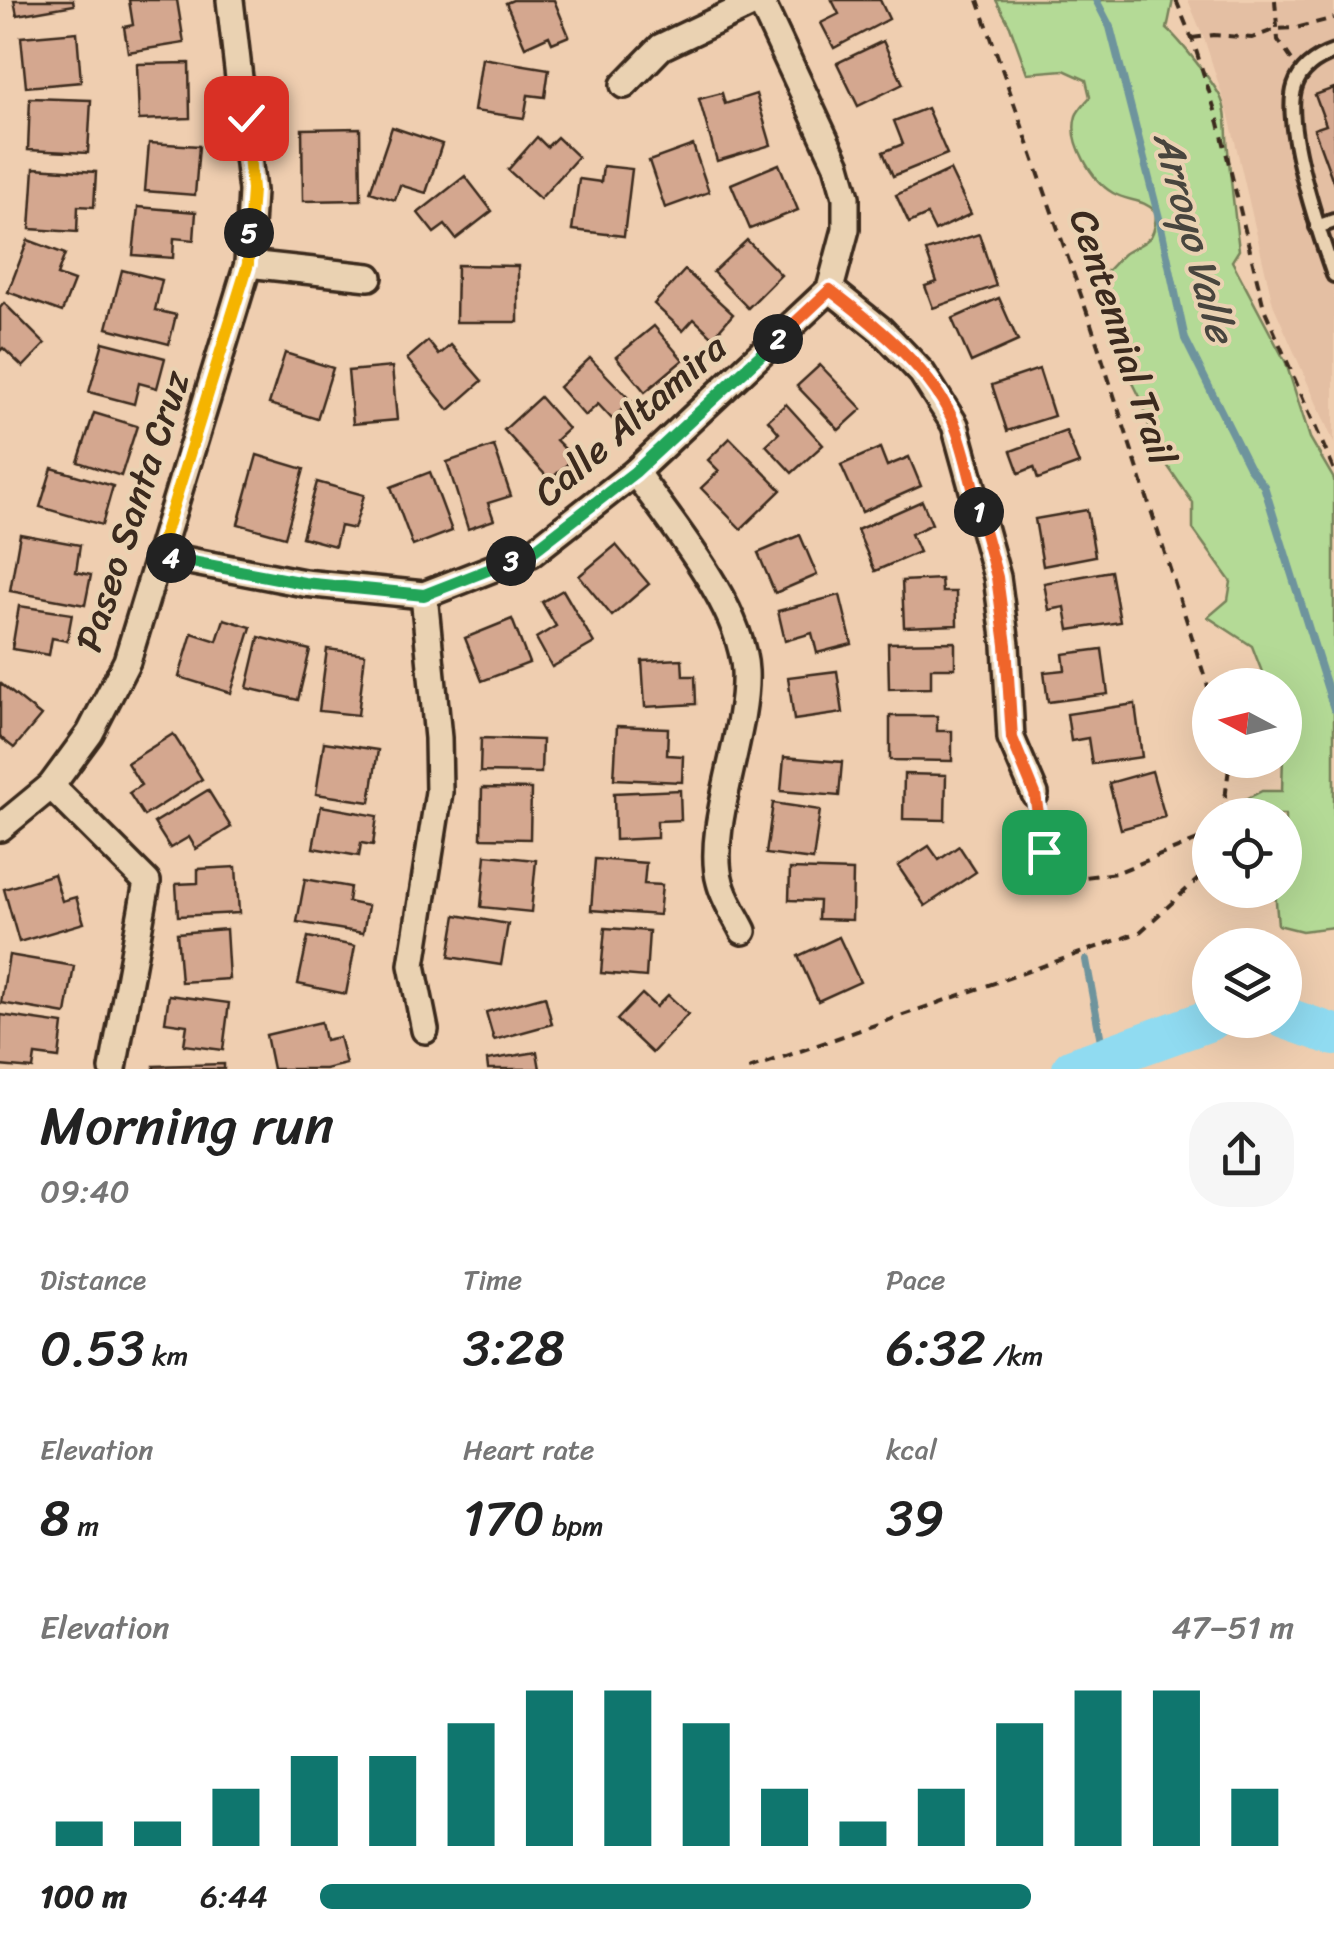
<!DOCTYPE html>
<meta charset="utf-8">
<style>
:root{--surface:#fff;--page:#f6f6f6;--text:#222;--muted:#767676;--accent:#0f766e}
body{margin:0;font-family:Sriracha,sans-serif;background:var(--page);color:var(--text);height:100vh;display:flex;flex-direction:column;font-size:38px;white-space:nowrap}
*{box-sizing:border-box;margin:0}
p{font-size:32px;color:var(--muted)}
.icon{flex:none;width:55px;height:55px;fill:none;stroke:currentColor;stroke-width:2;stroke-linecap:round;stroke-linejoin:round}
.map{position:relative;height:1069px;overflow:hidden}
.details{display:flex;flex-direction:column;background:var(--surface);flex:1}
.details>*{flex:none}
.needle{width:65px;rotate:277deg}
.tools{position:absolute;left:1192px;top:668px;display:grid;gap:20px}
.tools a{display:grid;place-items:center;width:110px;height:110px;border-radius:50%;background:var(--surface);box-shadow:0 10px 40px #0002;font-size:50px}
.pin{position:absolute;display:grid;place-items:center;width:85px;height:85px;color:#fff;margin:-42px;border-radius:20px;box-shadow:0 5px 15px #0006}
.km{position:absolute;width:50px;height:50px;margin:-25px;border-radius:50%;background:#222;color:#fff;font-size:28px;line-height:50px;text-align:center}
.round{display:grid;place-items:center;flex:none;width:105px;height:105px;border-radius:40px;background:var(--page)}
.head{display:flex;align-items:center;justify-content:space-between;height:170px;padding:0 40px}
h1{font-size:55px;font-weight:600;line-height:75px}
.figures{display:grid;grid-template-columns:repeat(3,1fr);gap:15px;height:170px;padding:10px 40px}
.figures div{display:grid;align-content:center}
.figures b{font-size:50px;font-weight:600}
.figures small{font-size:28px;font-weight:400}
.figures p{font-size:28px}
.chart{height:280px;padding:20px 40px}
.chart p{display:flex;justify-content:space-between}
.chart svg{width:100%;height:180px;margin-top:10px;stroke:var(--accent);stroke-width:6}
ul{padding:0 40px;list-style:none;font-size:32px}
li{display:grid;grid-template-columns:160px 120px 1fr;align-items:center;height:75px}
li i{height:25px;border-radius:12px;background:var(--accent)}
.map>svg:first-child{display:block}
.built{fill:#e4bfa3}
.green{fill:#b4da96;stroke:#78825a;stroke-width:2.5}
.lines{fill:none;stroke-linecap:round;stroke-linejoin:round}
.stream{stroke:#6e949d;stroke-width:8}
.river{stroke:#90dbf1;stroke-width:42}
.building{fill:#d4a78f;stroke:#3b2a1e;stroke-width:2.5}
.service-casing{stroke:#3b2a1e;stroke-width:20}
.minor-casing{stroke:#3b2a1e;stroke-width:32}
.path{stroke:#3b2a1e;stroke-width:4;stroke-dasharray:10 8;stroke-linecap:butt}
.service{stroke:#ead2b2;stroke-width:12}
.minor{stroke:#ead2b2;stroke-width:25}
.split-1-casing{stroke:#fff;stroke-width:20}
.split-2-casing{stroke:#fff;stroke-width:20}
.split-3-casing{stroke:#fff;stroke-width:20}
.split-4-casing{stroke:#fff;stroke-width:20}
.split-5-casing{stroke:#fff;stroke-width:20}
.split-6-casing{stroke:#fff;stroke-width:20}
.split-1{stroke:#f0652b;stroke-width:12}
.split-2{stroke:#f0652b;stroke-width:12}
.split-3{stroke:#22a559;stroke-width:12}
.split-4{stroke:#22a559;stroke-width:12}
.split-5{stroke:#f5b400;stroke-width:12}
.split-6{stroke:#f5b400;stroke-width:12}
.labels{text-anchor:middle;stroke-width:8;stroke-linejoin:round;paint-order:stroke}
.street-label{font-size:38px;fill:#3b2a1e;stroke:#ead2b2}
.water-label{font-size:40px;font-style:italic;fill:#48453e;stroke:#ead2b2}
</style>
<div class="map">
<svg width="1334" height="1069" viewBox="0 0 1334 1069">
<rect width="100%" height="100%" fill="#efceb0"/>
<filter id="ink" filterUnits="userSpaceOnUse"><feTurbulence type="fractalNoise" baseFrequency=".01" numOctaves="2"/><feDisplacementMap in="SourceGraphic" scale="20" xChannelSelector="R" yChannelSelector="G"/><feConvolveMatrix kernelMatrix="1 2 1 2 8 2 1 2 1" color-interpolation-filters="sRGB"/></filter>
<g filter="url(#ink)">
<polygon class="built" points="1188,0 1334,0 1334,443 1273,304 1230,120 1205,41"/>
<path class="green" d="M996,0H1173L1167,29C1179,39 1212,81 1220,96C1228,111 1226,133 1228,150C1231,183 1235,217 1239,250L1232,261L1286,363L1310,438L1334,479V927L1302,931L1278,925L1275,890H1285V815H1234L1236,804L1262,791H1282L1285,685H1267L1252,646L1208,617L1228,600L1231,582L1193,529V503L1154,446L1143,403L1124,365L1111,324L1105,298L1107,271C1113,265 1119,258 1125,253C1148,239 1155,243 1156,212C1143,198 1128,202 1113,193C1092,181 1068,141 1076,116C1078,110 1086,102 1090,97L1086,80L1064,70L1027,73L1010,26Z"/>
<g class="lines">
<g class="stream">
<polyline points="1096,0 1110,27 1159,218 1185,339 1249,467 1264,486 1334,709"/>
<polyline points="1086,960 1104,1057"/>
</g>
<g class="river">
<polyline points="1285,1018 1334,1035"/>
<polyline points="1073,1069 1210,1020"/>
</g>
</g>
<g class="building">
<polygon points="14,0 73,0 74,5 17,15"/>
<polygon points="129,0 177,0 184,43 128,52 124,27 133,25"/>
<polygon points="513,0 554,0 569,36 552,43 549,36 525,47 506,3"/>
<polygon points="832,0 880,0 889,19 834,48 821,23 839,14"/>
<polygon points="77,32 81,82 26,87 21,37"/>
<polygon points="883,41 903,84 858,106 837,63"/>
<polygon points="482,58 549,69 545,97 528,95 524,118 474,111"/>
<polygon points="189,63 190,118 139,120 137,64"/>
<polygon points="1334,88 1334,184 1314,129 1326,125 1315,95"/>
<polygon points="722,93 725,104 756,94 771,145 717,161 699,99"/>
<polygon points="30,98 91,100 88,153 28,150"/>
<polygon points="927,108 947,154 893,176 883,152 903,144 894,121"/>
<polygon points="392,127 442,144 426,193 400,185 395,200 370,192"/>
<polygon points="360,128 361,200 303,201 302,129"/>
<polygon points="537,137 547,147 557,137 578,157 540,199 508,170"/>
<polygon points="149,143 199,146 195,195 145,191"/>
<polygon points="693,145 709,192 665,208 649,161"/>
<polygon points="779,164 798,210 750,229 731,184"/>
<polygon points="603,166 632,169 624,236 572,230 579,179 601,182"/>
<polygon points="34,168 96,172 94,207 78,206 77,232 30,229"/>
<polygon points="950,170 971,214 935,231 927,215 909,223 896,195"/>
<polygon points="465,176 492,211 456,239 445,225 434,233 418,213"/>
<polygon points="138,207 196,212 194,240 174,238 173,258 133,255"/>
<polygon points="979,234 996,286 933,308 925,286 937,282 926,251"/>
<polygon points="28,240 65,254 57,275 74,281 62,312 8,292"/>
<polygon points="747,240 781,275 748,308 713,272"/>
<polygon points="457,265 518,266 518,322 456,322"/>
<polygon points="122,270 162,280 155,310 176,315 169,344 107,328"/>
<polygon points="685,270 733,314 713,337 694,319 683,331 654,304"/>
<polygon points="999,298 1018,341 971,362 952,319"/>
<polygon points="4,303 45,344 23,367 3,348 0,351 0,308"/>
<polygon points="654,326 683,360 645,392 616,357"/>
<polygon points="428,341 439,355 451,345 482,381 449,410 407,359"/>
<polygon points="103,342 165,358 157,388 139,383 134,404 89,392"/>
<polygon points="285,353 333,368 317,419 269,404"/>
<polygon points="590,358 631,401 612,419 598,404 585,416 559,387"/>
<polygon points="820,365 862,409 839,430 797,386"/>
<polygon points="392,367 397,420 353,424 348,371"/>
<polygon points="1039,369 1054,416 1007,431 992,385"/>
<polygon points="540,397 568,429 556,440 574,458 550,480 504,430"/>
<polygon points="786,404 823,445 792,473 766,445 779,433 768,420"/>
<polygon points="94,413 137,426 121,476 78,462"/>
<polygon points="1066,431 1079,464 1038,479 1034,467 1019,473 1011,451"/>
<polygon points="730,438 781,490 741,529 701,488 719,471 708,460"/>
<polygon points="494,446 511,496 488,503 494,520 468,529 447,462"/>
<polygon points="880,448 887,466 909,457 921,486 862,512 841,465"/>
<polygon points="257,455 304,469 285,537 238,524"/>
<polygon points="52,468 113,486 102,525 40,507"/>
<polygon points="430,472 452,531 413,546 391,487"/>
<polygon points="317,482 364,495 354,529 340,526 335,546 302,537"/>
<polygon points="922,501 932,524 911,534 919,552 875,571 857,530"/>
<polygon points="1087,510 1095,556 1043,566 1035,519"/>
<polygon points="20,534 80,545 76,572 91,575 85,605 10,591"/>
<polygon points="800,535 817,575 775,593 758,553"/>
<polygon points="616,545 649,584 612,616 579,576"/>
<polygon points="1111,571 1120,622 1069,630 1065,607 1049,610 1044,583"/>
<polygon points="941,579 942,592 956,592 957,625 904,627 902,581"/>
<polygon points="563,590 594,643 552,667 536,638 556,626 542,602"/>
<polygon points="840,595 852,644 817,653 812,633 785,641 778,611"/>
<polygon points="19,606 72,614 67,641 52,638 49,655 12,649"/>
<polygon points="224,619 251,627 231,693 179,677 192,633 217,641"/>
<polygon points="512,619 529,663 482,681 465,638"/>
<polygon points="259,637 310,650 298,700 247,688"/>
<polygon points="955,642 955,668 931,668 931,688 889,689 888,643"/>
<polygon points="327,649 365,654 358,715 319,711"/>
<polygon points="1102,649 1108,694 1048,702 1044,672 1065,670 1063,654"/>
<polygon points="682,659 683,676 695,676 696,704 645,707 642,661"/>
<polygon points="837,671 843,713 794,720 788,677"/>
<polygon points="0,683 41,716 14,748 0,737"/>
<polygon points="1135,704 1142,757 1092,764 1088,738 1071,741 1067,714"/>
<polygon points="890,716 937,716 937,731 952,731 952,761 890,760"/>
<polygon points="617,726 668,728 667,755 683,756 682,782 614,779"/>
<polygon points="173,734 202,779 144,816 129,793 141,785 127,763"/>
<polygon points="481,738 542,740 541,773 480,772"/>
<polygon points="324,742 378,750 370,802 316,794"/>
<polygon points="784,757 842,762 839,796 781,791"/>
<polygon points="1152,771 1165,817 1121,829 1109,783"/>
<polygon points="904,774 946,775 945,820 903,819"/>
<polygon points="482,788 531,789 530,839 481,838"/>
<polygon points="208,790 231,827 196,849 189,837 170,848 154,823"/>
<polygon points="680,790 681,820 657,821 657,838 615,840 614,793"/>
<polygon points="773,803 820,810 813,860 766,854"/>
<polygon points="321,806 377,816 373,845 361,843 359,856 313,848"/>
<polygon points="929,846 939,860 959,846 976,872 925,906 898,866"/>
<polygon points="486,855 536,860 531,912 481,907"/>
<polygon points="595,859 646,863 644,884 662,885 659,915 591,910"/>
<polygon points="236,867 239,913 178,916 176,884 198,883 198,869"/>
<polygon points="790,869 853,871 852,920 818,919 819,901 789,900"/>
<polygon points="54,874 62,901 76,897 84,923 19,942 4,889"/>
<polygon points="305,879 350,887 348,902 368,906 363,933 297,922"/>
<polygon points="456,915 508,924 501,965 449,957"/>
<polygon points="605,928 649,931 646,977 601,973"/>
<polygon points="226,929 229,979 181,982 177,933"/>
<polygon points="308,937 355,946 346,994 298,984"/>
<polygon points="839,937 860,982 818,1001 798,956"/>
<polygon points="9,955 74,966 66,1014 1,1003"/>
<polygon points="642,994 656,1007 668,995 688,1014 652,1053 617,1020"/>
<polygon points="169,995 229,1003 223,1050 184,1045 187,1025 165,1022"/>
<polygon points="545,996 552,1024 494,1040 486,1012"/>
<polygon points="1,1015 63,1024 59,1058 35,1055 33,1069 0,1066"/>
<polygon points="321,1022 325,1040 339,1037 346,1064 325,1069 273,1069 266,1035"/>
<polygon points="537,1052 540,1069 488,1069 487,1060"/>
<polygon points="224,1064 224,1069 154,1069 154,1066"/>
</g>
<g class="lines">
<g class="service-casing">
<g id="service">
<path d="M1334,52C1317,58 1301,68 1295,86C1282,125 1320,235 1334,275"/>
<polyline points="1317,227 1334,221"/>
</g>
</g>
<g class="minor-casing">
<g id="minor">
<polyline points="624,85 661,47 760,0"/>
<polyline points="248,264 369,277"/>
<polyline points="830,289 881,330 922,373 955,425 997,577 1006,645 1011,738 1035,794"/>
<path d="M635,472C671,523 742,607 745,671C748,732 705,829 720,882C724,899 735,915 743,931"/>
<polyline points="158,555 304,583 424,595 532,553 635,472 830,289 846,229 846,197 837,165 760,0"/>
<polyline points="424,595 438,738 439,792 412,965 425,1030"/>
<polyline points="51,786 147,882 113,1069"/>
<polyline points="0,828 51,786 90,733 127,661 248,264 252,191 230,0"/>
</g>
</g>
<g class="path">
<polyline points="978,0 1090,321 1210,693"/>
<polyline points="1176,0 1194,44 1219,123 1264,308 1334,470"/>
<polyline points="1275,0 1278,40 1292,60"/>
<polyline points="1192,38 1214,35 1252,38 1276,29 1296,28 1334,18"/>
<polyline points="1038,815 1043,852 1076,878 1116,873 1210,835"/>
<polyline points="1223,815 1230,760"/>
<polyline points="749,1069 1140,932 1210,868"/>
</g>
<use href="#service" class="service"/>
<use href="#minor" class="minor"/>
</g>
</g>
<g class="lines" filter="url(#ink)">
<g class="split-1-casing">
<polyline id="split-1" points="979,512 997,577 1006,645 1012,738 1035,794 1044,852"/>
</g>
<g class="split-2-casing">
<path id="split-2" d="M778,339L830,290C875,324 936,373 956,428C966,455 972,485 979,512"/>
</g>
<g class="split-3-casing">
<polyline id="split-3" points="511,561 532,552 635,472 778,339"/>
</g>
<g class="split-4-casing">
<polyline id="split-4" points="171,558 304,583 424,595 511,561"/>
</g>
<g class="split-5-casing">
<polyline id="split-5" points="171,558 158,555 248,264 249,233"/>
</g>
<g class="split-6-casing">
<polyline id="split-6" points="246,118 252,190 249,233"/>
</g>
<use href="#split-1" class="split-1"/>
<use href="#split-2" class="split-2"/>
<use href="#split-3" class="split-3"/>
<use href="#split-4" class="split-4"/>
<use href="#split-5" class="split-5"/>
<use href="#split-6" class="split-6"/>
</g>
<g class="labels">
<g class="street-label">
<text transform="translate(1123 337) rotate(72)" y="13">Centennial Trail</text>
<text transform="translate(630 420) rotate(-41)" y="13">Calle Altamira</text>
<text transform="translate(132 511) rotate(-72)" y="13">Paseo Santa Cruz</text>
</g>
<g class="water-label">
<text transform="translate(1195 237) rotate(75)" y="14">Arroyo Valle</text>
</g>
</g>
</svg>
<div class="tools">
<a><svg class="needle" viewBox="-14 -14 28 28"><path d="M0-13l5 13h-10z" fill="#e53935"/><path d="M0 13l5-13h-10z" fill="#767676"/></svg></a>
<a><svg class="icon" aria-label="locate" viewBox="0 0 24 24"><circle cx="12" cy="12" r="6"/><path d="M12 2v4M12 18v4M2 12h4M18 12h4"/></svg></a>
<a><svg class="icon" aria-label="layers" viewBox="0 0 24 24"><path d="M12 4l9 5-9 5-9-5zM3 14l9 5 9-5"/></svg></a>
</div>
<div class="pin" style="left:1044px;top:852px;background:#1e9e55"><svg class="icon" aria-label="arrive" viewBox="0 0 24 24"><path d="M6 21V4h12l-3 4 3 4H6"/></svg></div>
<div class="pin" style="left:246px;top:118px;background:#d93025"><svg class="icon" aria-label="check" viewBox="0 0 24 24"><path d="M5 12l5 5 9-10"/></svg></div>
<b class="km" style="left:979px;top:512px">1</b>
<b class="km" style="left:778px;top:339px">2</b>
<b class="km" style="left:511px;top:561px">3</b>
<b class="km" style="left:171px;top:558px">4</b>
<b class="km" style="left:249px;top:233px">5</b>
</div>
<section class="details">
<div class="head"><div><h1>Morning run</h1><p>09:40</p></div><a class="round"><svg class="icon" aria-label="share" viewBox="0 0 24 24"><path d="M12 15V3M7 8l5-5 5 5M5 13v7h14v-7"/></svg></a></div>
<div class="figures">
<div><p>Distance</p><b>0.53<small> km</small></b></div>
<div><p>Time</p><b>3:28</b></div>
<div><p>Pace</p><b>6:32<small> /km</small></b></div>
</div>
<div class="figures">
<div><p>Elevation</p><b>8<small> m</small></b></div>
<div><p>Heart rate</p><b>170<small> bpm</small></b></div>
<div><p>kcal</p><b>39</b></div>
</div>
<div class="chart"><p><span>Elevation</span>47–51 m</p>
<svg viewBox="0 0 160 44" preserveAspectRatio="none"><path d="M5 44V38M15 44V38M25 44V30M35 44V22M45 44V22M55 44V14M65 44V6M75 44V6M85 44V14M95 44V30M105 44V38M115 44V30M125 44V14M135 44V6M145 44V6M155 44V30"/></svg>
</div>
<ul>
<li><b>100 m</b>6:44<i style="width:73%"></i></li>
</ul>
</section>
